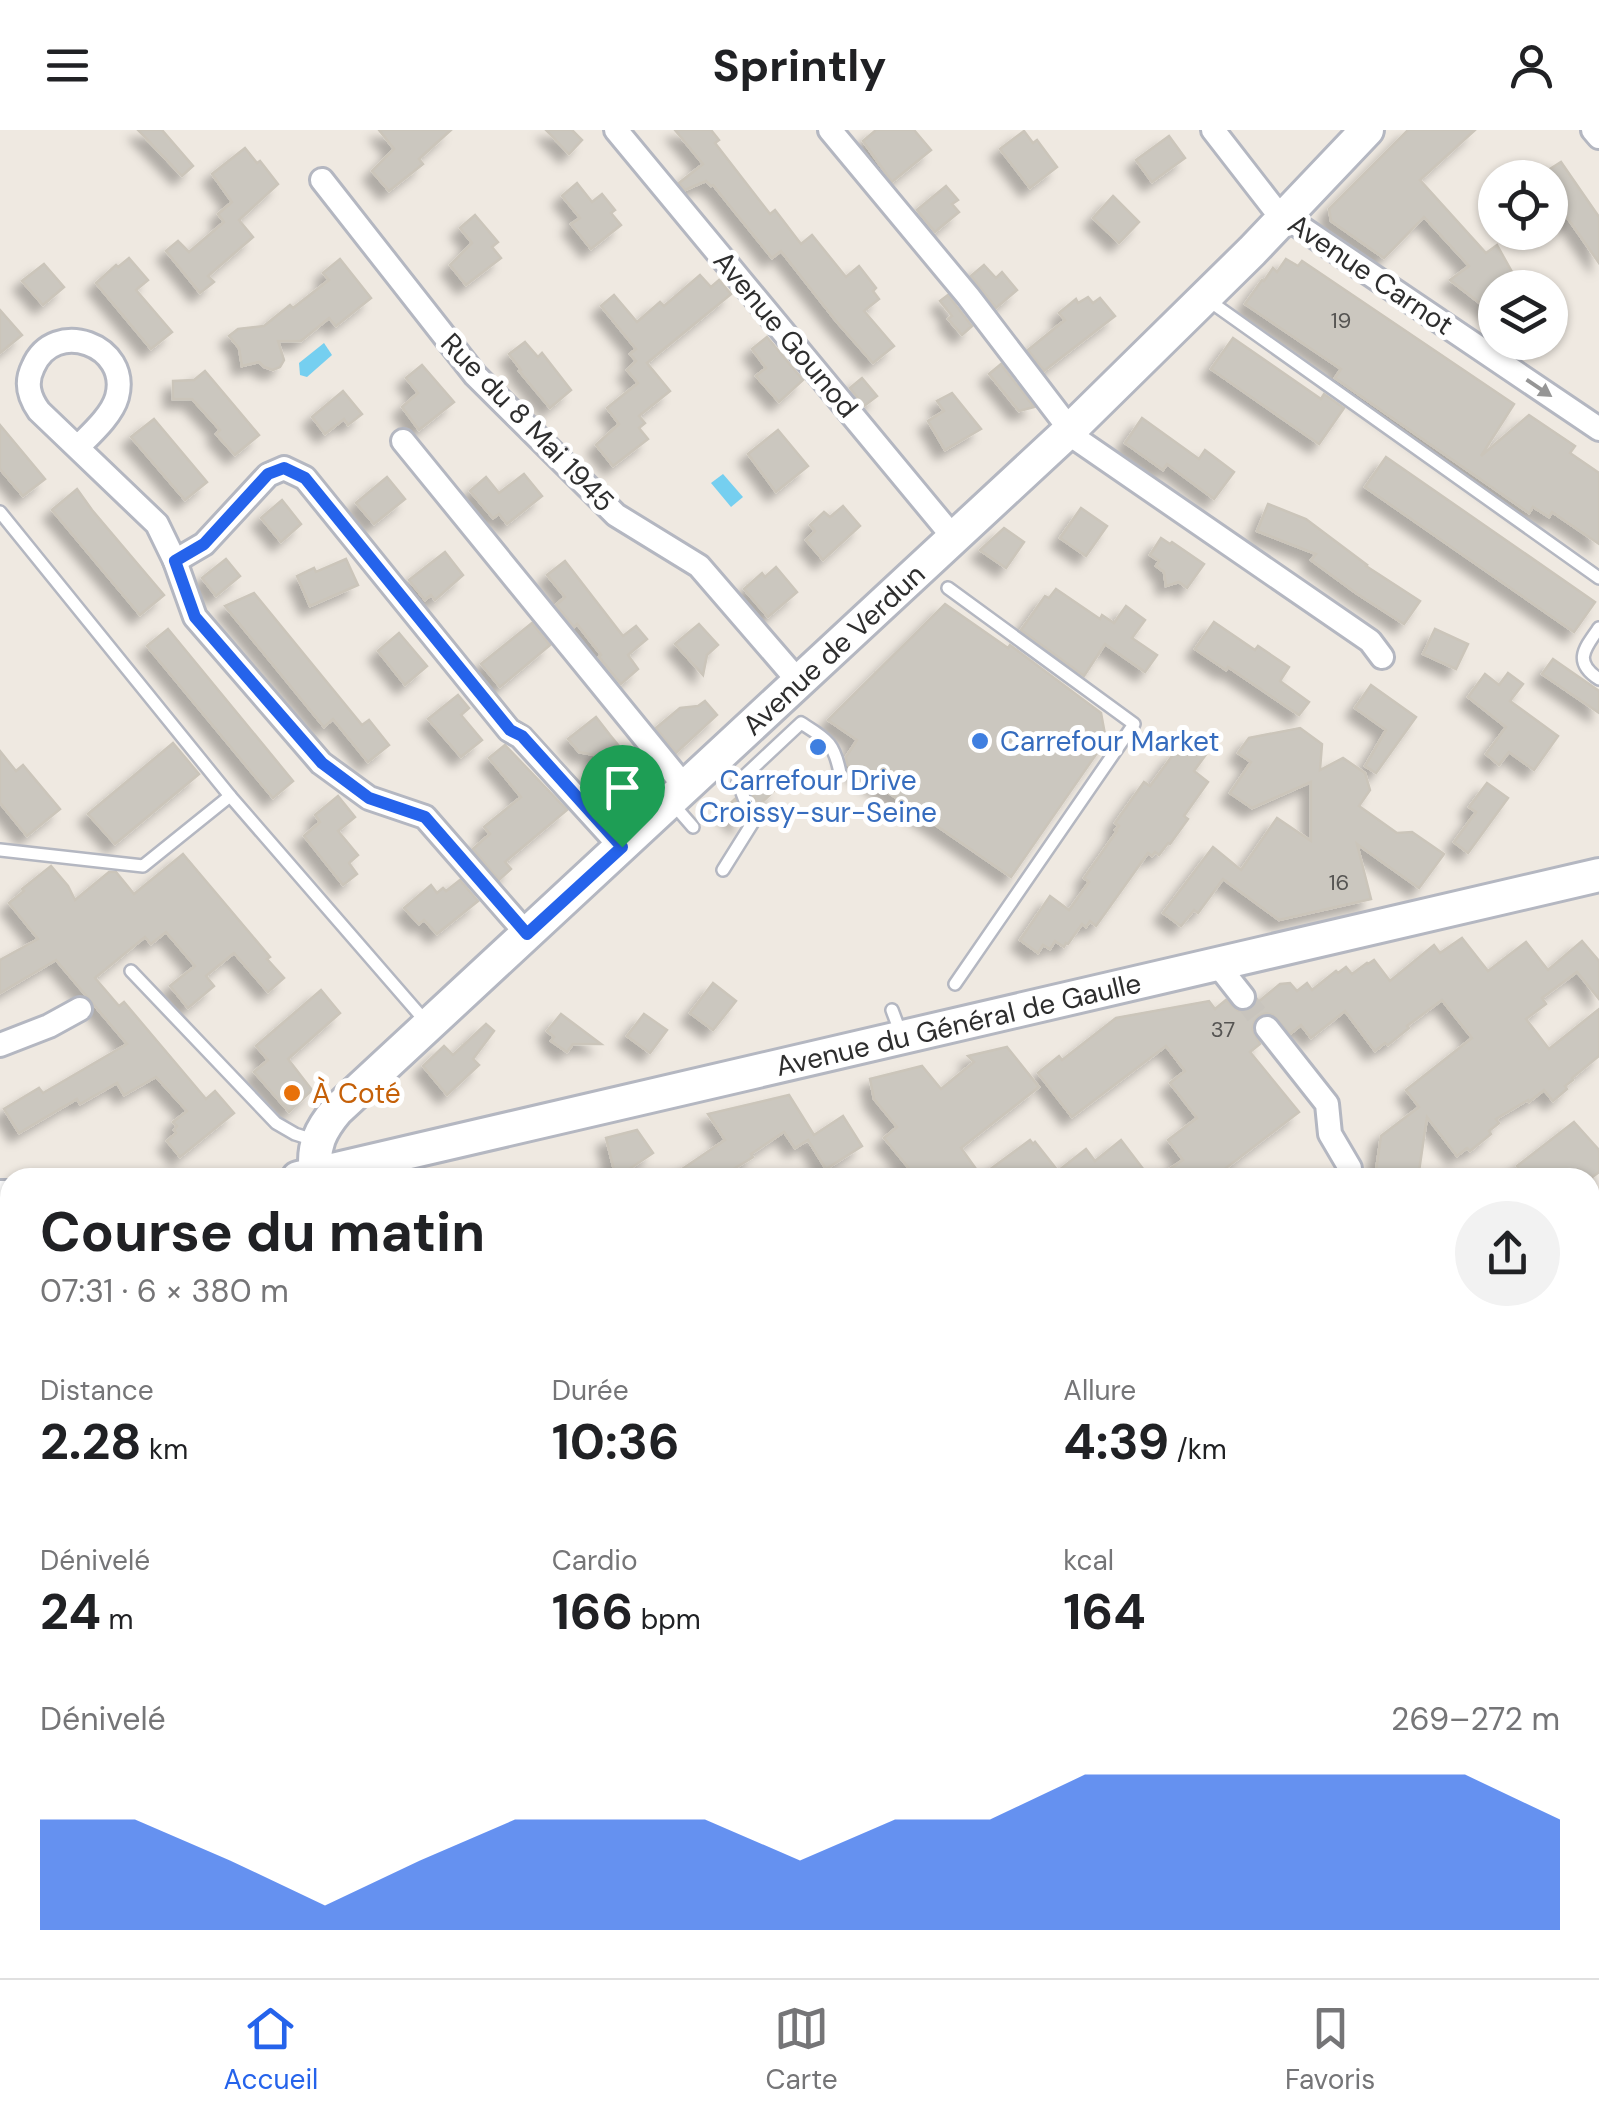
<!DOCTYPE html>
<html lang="fr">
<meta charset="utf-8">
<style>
:root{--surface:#fff;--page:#f2f2f2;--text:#202124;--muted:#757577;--line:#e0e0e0;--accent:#2563eb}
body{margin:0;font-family:"DM Sans",sans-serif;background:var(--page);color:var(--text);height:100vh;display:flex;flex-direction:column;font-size:38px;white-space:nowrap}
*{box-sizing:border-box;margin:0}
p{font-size:32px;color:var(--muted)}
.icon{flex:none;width:55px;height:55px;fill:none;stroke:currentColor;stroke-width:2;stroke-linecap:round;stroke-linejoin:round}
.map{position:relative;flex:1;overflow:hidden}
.details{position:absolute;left:0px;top:1038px;width:1600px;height:812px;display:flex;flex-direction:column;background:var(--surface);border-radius:30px 30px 0 0;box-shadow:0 2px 8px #0004}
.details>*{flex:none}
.controls{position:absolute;left:1478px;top:30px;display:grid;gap:20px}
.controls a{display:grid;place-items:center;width:90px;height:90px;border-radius:50%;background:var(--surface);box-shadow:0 2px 8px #0004;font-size:50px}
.pin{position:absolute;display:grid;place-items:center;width:85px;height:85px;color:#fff;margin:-102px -42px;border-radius:50% 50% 50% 0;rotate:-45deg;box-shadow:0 0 10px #0007}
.pin .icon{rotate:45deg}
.round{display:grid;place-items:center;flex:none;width:105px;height:105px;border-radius:52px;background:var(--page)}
.overview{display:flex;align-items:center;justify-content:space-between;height:170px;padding:0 40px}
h1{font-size:55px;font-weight:700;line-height:75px}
.metrics{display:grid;grid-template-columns:repeat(3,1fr);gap:15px;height:170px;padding:10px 40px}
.metrics div{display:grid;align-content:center}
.metrics b{font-size:50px;font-weight:700}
.metrics small{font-size:28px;font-weight:400}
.metrics p{font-size:28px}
.chart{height:280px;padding:20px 40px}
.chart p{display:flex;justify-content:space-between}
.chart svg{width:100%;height:180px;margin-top:10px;fill:var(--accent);opacity:.7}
header{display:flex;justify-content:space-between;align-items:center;height:130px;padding:0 40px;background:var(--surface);font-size:45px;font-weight:700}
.tab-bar{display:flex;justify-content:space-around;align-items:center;height:140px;border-top:2px solid var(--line);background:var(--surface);font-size:28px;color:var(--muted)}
.tab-bar a{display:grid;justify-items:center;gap:5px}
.tab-bar .on{color:var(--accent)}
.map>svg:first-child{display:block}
.water{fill:#75cff0}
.building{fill:#cbc7bf;stroke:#cbc5ba;stroke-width:2.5;filter:url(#shadow)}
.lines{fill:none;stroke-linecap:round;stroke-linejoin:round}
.street-tunnel{stroke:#c8c4bd;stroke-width:22;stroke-dasharray:22 11;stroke-linecap:butt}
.lane-casing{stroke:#b4b7c1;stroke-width:16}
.street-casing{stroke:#b4b7c1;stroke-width:28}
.secondary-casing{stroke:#b4b7c1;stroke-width:38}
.lane{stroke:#fff;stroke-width:11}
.street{stroke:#fff;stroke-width:22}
.secondary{stroke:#fff;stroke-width:32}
.oneway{fill:#969696}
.route-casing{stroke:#fff;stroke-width:20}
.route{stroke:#2563eb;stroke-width:12}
.shop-dot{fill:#3f7fe0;stroke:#fff;stroke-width:4}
.food-dot{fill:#e8710a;stroke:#fff;stroke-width:4}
.labels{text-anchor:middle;stroke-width:10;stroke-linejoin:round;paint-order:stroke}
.number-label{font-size:22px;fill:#555452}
.street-label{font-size:28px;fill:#2e2e2e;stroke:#fff}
.shop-label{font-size:28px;fill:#366cbe;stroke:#fff;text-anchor:start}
.food-label{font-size:28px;fill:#c56008;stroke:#fff;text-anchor:start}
</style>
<header><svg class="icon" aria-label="menu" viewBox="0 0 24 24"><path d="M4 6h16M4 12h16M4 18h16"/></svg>Sprintly<svg class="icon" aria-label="person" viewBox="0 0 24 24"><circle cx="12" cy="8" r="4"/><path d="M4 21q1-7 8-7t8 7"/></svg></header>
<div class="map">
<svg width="1599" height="1848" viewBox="0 0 1599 1848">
<defs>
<filter id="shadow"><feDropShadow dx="-9" dy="9" stdDeviation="5" flood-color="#0004"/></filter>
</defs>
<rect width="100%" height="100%" fill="#efe9e1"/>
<g class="water">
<polygon points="324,213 332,225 307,247 300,245 299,233"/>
<polygon points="723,344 743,367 731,377 711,353"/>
</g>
<g class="building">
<polygon points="138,0 162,0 193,36 182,46"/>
<polygon points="379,0 451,0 419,29 423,34 389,61 372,41 394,19"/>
<polygon points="546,0 572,0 582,10 569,24"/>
<polygon points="675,0 711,0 719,10 715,13 770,84 775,80 801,114 812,105 846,147 859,136 876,158 873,161 879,169 864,181 894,216 873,233 836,191 781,121 772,128 713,55 711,56 706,51 685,60 679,53 703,34"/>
<polygon points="876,0 914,0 931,20 892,52 863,11"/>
<polygon points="1408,0 1475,0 1420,50 1486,123 1497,115 1521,158 1495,158 1495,185 1450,150 1469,136 1424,87 1384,128 1331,91 1329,79"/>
<polygon points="1024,1 1033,13 1037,10 1057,37 1030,58 1000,19"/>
<polygon points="1169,6 1185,28 1152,52 1136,30"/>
<polygon points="245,18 257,33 260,31 278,54 239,90 253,107 208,146 214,152 200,163 166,121 178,111 189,122 224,92 218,84 232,72 212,44"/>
<polygon points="1561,32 1599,87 1599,133 1564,83 1562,84 1550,68 1550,39"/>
<polygon points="577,53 592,72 602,64 615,80 611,83 621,95 591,119 571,94 580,88 562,66"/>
<polygon points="946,56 958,70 952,74 959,82 935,102 917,80"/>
<polygon points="1113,66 1139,92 1119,113 1093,88"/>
<polygon points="475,85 498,112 492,117 501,128 466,155 450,135 472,113 460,98"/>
<polygon points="129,128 148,150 136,160 172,202 151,219 96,153 116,135 118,137"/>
<polygon points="340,129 371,168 336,196 329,188 301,211 278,211 284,230 280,237 273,240 264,237 259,232 242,236 239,218 229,206 238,199 264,196 290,175 293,178 329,150 323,143"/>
<polygon points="1286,129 1298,136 1302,131 1514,274 1481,326 1529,285 1575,316 1570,323 1599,343 1599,414 1552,382 1549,387 1533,377 1529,383 1335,248 1341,239 1245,174 1262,150 1264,151 1273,138 1277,142"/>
<polygon points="44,134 64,157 43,175 22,151"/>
<polygon points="984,135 996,148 1002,142 1017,160 996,178 971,146"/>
<polygon points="700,145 711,157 719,150 731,164 647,233 670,261 639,286 645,293 639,298 648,309 613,336 596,315 619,294 607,278 638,253 627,240 636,231 630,224 636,219 601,176 614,165 637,192 660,172 664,176"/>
<polygon points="948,165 972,196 962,205 948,189 952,186 940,171"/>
<polygon points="1088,167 1093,173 1100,168 1115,186 1044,241 1028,220 1065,190 1059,183 1076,169 1078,173"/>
<polygon points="0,180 22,205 0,223"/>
<polygon points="767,207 803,250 779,272 756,246 766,238 752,219"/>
<polygon points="1233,208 1321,269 1324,264 1344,278 1319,314 1211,239"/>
<polygon points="525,212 538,227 542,223 571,260 550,278 519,241 521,240 509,224"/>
<polygon points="1001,234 1034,277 1019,281 989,244"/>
<polygon points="422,235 454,272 419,300 402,277 418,263 406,248"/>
<polygon points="205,241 259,305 235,325 216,304 220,300 192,269 173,269 173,251 194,250"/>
<polygon points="862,248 877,266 864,276 850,258"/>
<polygon points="343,261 362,284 348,295 344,289 325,304 312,287"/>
<polygon points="952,263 981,299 945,320 928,291 944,281 937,271"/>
<polygon points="1142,288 1199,329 1205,320 1234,342 1214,369 1167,334 1163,340 1125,313"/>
<polygon points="154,289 207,352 185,370 131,307"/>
<polygon points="0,295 45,349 23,366 0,339"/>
<polygon points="778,300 808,336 776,362 748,324"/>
<polygon points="1386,327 1595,472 1574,502 1365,357"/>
<polygon points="524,344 542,366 507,394 499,384 493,388 470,361 486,347 499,363"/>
<polygon points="387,347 405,369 374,394 356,373"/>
<polygon points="77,359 92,380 164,465 140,485 52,380"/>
<polygon points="282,370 301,394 281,412 261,388"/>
<polygon points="1268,374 1306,389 1367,435 1366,436 1420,471 1404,494 1356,463 1311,430 1316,424 1257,401"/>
<polygon points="843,376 860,396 823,430 806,410 815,401 810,395 824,382 830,387"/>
<polygon points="1081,378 1107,396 1086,426 1060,408"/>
<polygon points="1004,398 1024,412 1006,438 980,420"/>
<polygon points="1161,408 1170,414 1172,412 1204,434 1187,458 1179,452 1166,456 1164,442 1156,436 1159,431 1150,425"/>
<polygon points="445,422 463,445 435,470 431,465 425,470 409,450"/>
<polygon points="226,429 240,446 216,466 202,448"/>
<polygon points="346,429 358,455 310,476 297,446 314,438 316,442"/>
<polygon points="565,431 623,506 636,496 647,509 628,525 638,539 621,554 599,527 601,525 577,494 574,497 556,475 565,467 547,445"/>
<polygon points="776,437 797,462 768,487 744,459 762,443 765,447"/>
<polygon points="1056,459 1100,489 1102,485 1114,493 1126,476 1145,490 1132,508 1157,525 1145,542 1105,514 1084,546 1021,500 1045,466 1049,468"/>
<polygon points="254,463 362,595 369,590 389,615 368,632 333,589 324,597 225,476"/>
<polygon points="945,474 1008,518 1010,515 1101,583 1106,610 1011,747 847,634 846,627 857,610 828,590"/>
<polygon points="1214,492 1255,520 1258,516 1289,537 1280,551 1309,572 1299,585 1228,537 1226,540 1195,519"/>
<polygon points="532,493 550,515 500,557 481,534"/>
<polygon points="699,494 718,515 707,525 703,545 675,514"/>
<polygon points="168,499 293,651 273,668 147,516"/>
<polygon points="1435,499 1468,514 1456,539 1423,524"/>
<polygon points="399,503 427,536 405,555 378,521"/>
<polygon points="1553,529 1599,561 1599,583 1542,544"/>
<polygon points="1508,543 1523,554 1510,571 1558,606 1534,640 1509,622 1499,635 1486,624 1506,597 1468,567 1485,544 1499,555"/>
<polygon points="1371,555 1416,587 1376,643 1365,636 1386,600 1355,578"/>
<polygon points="458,565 469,578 461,585 482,610 461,627 428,589"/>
<polygon points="705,571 717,585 676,623 656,598 680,578 698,576"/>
<polygon points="596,587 610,605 632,632 579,622 568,609"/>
<polygon points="1300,598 1322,614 1320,640 1343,628 1365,643 1370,660 1359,676 1397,703 1412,702 1444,724 1419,758 1357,714 1371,769 1279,790 1223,749 1198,783 1194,780 1181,796 1163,783 1213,717 1241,740 1277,688 1311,711 1311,652 1252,678 1230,663 1251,632 1238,623 1249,608"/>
<polygon points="1189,610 1207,623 1194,641 1208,652 1184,686 1188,689 1170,714 1168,713 1159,725 1155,722 1152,726 1148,723 1096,796 1090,791 1086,797 1082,794 1068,814 1066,813 1064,817 1055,811 1050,819 1043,815 1038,823 1020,810 1050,766 1069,780 1089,752 1084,748 1117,701 1115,700 1119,696 1115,693 1144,652 1150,656 1175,622 1179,625"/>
<polygon points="173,613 199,644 115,714 88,684"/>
<polygon points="505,615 567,680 505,732 511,739 499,750 473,719 490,704 484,697 521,667 489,628"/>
<polygon points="0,621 16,641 23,635 60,679 27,706 0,673"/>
<polygon points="762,644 776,659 757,677 749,655"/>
<polygon points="592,645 611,668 603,675 583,653"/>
<polygon points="1487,653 1508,668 1468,723 1454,712 1476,682 1469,677"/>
<polygon points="338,666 355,687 338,701 358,725 349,733 357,744 343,755 304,706 320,692 315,685"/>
<polygon points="735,669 743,691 739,694 724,679"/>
<polygon points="183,724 270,827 267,829 284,848 268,862 234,823 206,846 214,856 188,878 170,856 195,836 166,802 151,814 145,807 95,848 119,876 124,872 206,969 215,961 234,983 180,1027 167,1011 176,1003 174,1000 177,996 173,992 187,981 156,947 124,965 117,953 80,974 77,969 19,1003 4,979 39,958 43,963 127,914 56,830 0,863 0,830 38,809 9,773 24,761 22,759 51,736 68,756 75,770 109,742 116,742 134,764"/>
<polygon points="460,750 478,771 437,804 424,790 419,794 404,778 431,755 437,763 443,758 446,761"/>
<polygon points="1462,808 1488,841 1526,812 1548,840 1582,811 1599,831 1599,869 1577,842 1542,868 1546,874 1526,889 1549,919 1599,879 1599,926 1572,948 1573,950 1565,956 1567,959 1553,971 1544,960 1529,972 1528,970 1496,989 1499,993 1489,1001 1491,1004 1470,1021 1467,1018 1457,1026 1427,987 1418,1048 1375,1048 1381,1006 1419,977 1406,960 1472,908 1442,870 1407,896 1409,898 1388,915 1385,913 1375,921 1345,881 1311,908 1301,895 1290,904 1273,885 1266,883 1259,886 1254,892 1252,899 1260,914 1250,922 1299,982 1213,1048 1156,1048 1183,1030 1168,1010 1197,988 1170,953 1185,941 1166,916 1072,987 1038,943 1059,926 1062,930 1116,888 1209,871 1215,879 1226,870 1237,880 1246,882 1280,854 1290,853 1297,861 1307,853 1312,860 1336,841 1338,843 1346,837 1352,844 1367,833 1368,834 1374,830 1390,851 1434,815 1440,823"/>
<polygon points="713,853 736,871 713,900 690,883"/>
<polygon points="321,860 340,883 288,929 312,960 289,982 254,942 268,930 256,916"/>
<polygon points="561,884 601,914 573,914 567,922 551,911 554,907 547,901"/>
<polygon points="644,884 667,900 650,923 627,906"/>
<polygon points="486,894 494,901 473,929 479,935 447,965 423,936 444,916 453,925"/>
<polygon points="1007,917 1039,957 961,1018 981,1046 1030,1010 1033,1014 1035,1012 1058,1041 1086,1019 1095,1031 1121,1010 1150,1048 917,1048 884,1008 897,997 874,969 870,949 922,936 941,959 974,932 968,926"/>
<polygon points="789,965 814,1005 843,986 862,1016 826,1039 808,1010 795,1018 784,1002 751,1024 753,1027 732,1040 737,1048 669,1048 725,1010 708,984"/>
<polygon points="1574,992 1599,1020 1599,1042 1591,1048 1525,1048 1517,1036"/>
<polygon points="637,1000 653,1023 616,1048 606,1008"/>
</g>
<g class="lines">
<polyline class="street-tunnel" points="1243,867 1267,898"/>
<g class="lane-casing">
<g id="lane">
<polyline points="1208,170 1599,448"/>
<polyline points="0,382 230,666 427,893"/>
<polyline points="948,458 1134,594 955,854"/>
<path d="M1599,498C1584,519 1573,532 1599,549"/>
<polyline points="673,674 693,697"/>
<polyline points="0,720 143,736 230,666"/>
<path d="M723,740L753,692L738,652L801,593C826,609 834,612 840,643"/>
<polyline points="131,841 276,993 295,1004 317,1011"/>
<polyline points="892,880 901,904"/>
<polyline points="1590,1592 1599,1596"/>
</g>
</g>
<g class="street-casing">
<g id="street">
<polyline points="616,0 954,408"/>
<polyline points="830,0 968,166 1078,310 1370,511 1382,527"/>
<polyline points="1213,0 1272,76 1284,86 1599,299"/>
<polyline points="1593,0 1599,7"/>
<polyline points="322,50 475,245 616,385 699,436 800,553"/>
<polyline points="403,311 685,657"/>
<path d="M79,316C92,303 112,285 117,267C131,215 54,187 33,237C25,253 29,267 39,281L157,394L175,431L195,487L321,633L369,668L425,687L527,804"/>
<polyline points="175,431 204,414 268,345 284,338 305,348 509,600 521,607 621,717"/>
<polyline points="1217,834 1243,867"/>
<polyline points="1267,898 1327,974 1330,1004 1350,1038 1349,1048"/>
<polyline points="0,915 49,896 80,879"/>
<polyline points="0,1062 10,1062"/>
<polyline points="1590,1460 1599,1447"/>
<polyline points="0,1836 10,1824"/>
<polyline points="206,1840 208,1848"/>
<polyline points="713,1840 721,1848"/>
<polyline points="1397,1840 1411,1848"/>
<polyline points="880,1848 889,1848"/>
<polyline points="1335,1848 1341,1840"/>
</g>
</g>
<g class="secondary-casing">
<g id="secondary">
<path id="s1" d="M316,1042C312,1016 321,999 337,980L1070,300L1252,121L1367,0"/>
<path id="s2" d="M298,1048L1599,745"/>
<polyline points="0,1288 10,1279"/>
</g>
</g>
<use href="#lane" class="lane"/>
<use href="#street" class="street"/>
<use href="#secondary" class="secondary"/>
</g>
<defs><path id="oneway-solid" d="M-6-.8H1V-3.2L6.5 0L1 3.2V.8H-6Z" transform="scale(2.5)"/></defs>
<use class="oneway" href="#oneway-solid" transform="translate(1539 258) rotate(34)"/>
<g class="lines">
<g class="route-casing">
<polygon id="route" points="284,338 305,348 510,600 522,606 622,717 527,804 425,687 369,668 322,633 195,487 175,431 204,414 268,344"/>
</g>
<use href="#route" class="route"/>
</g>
<g class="shop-dot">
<circle cx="980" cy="611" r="10"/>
<circle cx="818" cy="617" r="10"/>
</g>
<circle class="food-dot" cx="292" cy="963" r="10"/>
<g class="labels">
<g class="number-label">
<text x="1341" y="198">19</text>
<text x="1339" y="760">16</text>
<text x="1223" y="907">37</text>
</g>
<g class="street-label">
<text transform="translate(1371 144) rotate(34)" y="10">Avenue Carnot</text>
<text transform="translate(786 204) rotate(50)" y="10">Avenue Gounod</text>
<text transform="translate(528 292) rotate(46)" y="10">Rue du 8 Mai 1945</text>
<text dy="10" stroke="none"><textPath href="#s1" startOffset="745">Avenue de Verdun</textPath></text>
<text dy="10" stroke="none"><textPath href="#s2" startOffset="678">Avenue du Général de Gaulle</textPath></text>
</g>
<g class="shop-label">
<text x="1000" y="621">Carrefour Market</text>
<text x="818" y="660" text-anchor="middle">Carrefour Drive<tspan x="818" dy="32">Croissy-sur-Seine</tspan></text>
</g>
<g class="food-label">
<text x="312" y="973">À Coté</text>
</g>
</g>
</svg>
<div class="controls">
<a><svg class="icon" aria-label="locate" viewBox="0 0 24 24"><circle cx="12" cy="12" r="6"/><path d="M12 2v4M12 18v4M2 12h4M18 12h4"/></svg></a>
<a><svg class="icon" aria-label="layers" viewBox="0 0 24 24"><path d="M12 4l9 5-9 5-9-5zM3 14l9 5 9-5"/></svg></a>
</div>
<div class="pin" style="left:622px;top:717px;background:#1e9e55"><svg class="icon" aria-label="arrive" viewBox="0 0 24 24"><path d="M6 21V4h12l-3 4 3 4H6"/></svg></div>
<section class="details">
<div class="overview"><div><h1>Course du matin</h1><p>07:31 · 6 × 380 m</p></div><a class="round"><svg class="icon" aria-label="share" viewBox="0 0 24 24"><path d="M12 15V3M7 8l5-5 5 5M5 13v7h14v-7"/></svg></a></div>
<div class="metrics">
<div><p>Distance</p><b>2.28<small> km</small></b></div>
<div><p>Durée</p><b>10:36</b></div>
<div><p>Allure</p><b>4:39<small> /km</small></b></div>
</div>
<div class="metrics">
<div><p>Dénivelé</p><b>24<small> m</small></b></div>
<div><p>Cardio</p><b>166<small> bpm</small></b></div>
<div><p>kcal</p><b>164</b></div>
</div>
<div class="chart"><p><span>Dénivelé</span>269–272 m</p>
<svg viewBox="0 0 160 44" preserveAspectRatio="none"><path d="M0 44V17L10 17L20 27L30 38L40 27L50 17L60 17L70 17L80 27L90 17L100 17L110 6L120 6L130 6L140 6L150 6L160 17V44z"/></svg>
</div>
</section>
</div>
<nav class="tab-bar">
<a class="on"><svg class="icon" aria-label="home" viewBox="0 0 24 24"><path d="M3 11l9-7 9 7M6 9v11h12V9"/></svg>Accueil</a>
<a><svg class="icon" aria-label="map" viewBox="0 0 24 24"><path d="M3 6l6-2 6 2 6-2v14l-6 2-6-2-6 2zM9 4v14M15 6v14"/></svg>Carte</a>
<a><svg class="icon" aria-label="saved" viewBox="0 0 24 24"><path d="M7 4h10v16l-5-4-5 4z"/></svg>Favoris</a>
</nav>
